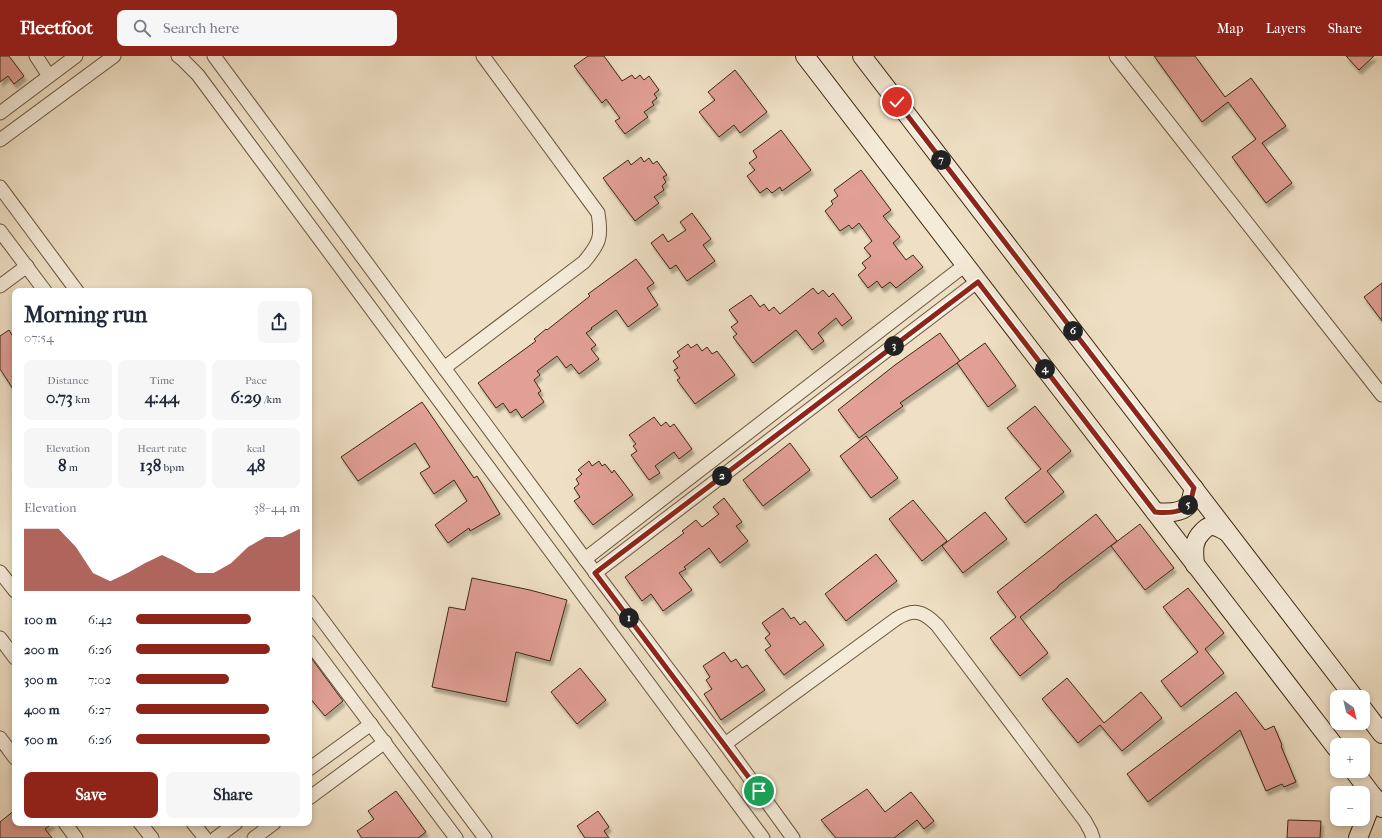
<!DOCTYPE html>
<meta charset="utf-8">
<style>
:root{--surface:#fff;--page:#f6f6f7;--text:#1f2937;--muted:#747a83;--accent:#8f2418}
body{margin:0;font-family:"IM FELL French Canon",serif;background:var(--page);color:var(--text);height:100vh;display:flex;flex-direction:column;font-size:15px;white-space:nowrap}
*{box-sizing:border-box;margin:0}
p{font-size:13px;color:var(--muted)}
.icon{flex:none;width:22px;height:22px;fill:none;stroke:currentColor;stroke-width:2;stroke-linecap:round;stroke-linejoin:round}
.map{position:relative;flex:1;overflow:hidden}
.side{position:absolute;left:12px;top:232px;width:300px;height:538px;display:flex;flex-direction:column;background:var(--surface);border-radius:8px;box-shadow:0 2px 6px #0003}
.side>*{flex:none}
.needle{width:26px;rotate:146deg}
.buttons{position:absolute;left:1330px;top:634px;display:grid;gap:8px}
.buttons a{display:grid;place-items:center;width:40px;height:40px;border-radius:8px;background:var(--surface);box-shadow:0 2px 6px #0003;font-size:20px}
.pin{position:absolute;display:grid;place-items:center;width:34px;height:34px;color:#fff;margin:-17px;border:2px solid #fff;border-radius:50%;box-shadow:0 1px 4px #0007}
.km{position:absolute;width:20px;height:20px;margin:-10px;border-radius:50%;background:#222;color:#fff;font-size:11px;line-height:20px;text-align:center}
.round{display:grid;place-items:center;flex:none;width:42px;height:42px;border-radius:8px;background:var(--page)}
.headline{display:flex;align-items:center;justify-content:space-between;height:68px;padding:0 12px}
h1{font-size:22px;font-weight:800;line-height:30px}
.stats{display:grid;grid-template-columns:repeat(3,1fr);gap:6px;height:68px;padding:4px 12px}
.stats div{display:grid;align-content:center;border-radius:8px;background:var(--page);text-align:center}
.stats b{font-size:17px;font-weight:800}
.stats small{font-size:11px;font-weight:400}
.stats p{font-size:11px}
.chart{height:112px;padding:8px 12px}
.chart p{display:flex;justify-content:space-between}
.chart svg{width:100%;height:72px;margin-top:4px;fill:var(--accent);opacity:.7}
.primary-button{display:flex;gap:8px;margin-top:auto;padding:8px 12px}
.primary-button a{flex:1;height:46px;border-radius:8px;background:var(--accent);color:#fff;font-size:16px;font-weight:800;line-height:46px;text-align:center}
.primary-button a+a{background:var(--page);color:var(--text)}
ul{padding:0 12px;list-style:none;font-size:13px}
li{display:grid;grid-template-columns:64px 48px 1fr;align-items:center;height:30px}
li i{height:10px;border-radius:5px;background:var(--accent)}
header{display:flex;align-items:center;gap:24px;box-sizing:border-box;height:56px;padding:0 20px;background:var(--accent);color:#fff}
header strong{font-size:19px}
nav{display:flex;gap:22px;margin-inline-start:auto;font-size:14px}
.search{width:280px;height:36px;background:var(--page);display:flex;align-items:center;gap:10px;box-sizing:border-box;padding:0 14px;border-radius:8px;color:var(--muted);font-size:15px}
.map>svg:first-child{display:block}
.building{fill:#e19f95;stroke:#3c2811;filter:url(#shadow)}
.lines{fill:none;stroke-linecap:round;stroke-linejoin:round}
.street-casing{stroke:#69563e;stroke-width:15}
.secondary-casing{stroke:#3c2811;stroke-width:20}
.street{stroke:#f5ebd9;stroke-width:13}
.secondary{stroke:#f5ebd9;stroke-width:18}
.route-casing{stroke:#fff;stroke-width:8}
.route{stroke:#8f2418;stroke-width:5}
</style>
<header>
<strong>Fleetfoot</strong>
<div class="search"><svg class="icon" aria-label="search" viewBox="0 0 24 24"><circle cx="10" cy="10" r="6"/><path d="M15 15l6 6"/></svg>Search here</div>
<nav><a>Map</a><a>Layers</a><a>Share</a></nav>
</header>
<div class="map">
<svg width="1382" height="782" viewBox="0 0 1382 782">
<defs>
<filter id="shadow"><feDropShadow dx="2.5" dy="4.5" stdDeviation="1" flood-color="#0004"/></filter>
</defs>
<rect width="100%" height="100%" fill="#efe0c5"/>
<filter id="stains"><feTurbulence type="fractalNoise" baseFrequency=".005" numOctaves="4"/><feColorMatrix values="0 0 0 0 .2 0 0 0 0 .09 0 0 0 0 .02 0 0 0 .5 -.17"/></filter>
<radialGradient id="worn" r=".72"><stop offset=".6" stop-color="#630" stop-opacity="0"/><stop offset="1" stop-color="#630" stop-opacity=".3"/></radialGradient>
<g class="building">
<polygon points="0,0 9,0 24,20 14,28 8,20 0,26"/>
<polygon points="588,0 604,0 622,25 632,19 635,23 640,19 644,24 649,20 659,34 654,38 657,42 652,46 654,49 644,56 648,61 625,78 615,65 620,62 606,43 602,47 574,10"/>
<polygon points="1154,0 1195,0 1225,41 1251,22 1286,70 1262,87 1292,127 1266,147 1232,101 1256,83 1228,46 1202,66"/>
<polygon points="1346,0 1374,0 1359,14"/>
<polygon points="735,14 767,56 740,77 734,69 719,81 699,56 715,44 708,36"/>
<polygon points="781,74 811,114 782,135 780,131 772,137 767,132 760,137 747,120 755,114 749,107 757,101 753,95"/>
<polygon points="641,101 644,106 649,102 653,108 657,105 667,119 663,121 666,126 662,130 664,134 654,141 659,147 635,165 603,122 628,104 631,109"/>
<polygon points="861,114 891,154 883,160 900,181 893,187 906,204 913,199 923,211 896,232 890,226 882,232 877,225 868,232 858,219 866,212 862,207 871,200 864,192 872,185 859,167 852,173 849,169 840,175 825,155 833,148 831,145 838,140 834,134"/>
<polygon points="692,157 711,183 703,189 715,205 687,225 676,209 670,213 651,187 663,178 668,186 686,174 680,166"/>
<polygon points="636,203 654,227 647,232 658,249 628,271 616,254 591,272 592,273 586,277 596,289 591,293 599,303 579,318 571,308 566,312 557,300 537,315 540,319 534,324 541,335 538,337 544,346 522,362 516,353 510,357 503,347 496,352 478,327 536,285 534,283 546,273 547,274 590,240 588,238"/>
<polygon points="1382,227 1382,265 1364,241"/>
<polygon points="813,232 818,238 823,234 829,241 833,237 852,262 842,270 836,262 818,277 824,285 812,294 796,274 753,307 733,281 737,278 731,271 738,266 729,254 751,239 760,251 764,248 769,255 774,251 780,258"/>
<polygon points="9,274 15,284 15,336 0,313 0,280"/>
<polygon points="940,277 960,305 900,347 903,350 859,382 838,354 895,309"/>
<polygon points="985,287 1016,330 988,351 957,307"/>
<polygon points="688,288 691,292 697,288 702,295 707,291 712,298 717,295 735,319 695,348 677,324 680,322 674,314 678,312 673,305 680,300 677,296"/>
<polygon points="422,346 474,422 477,420 500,458 470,475 469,472 448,487 435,469 467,445 454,424 434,438 420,417 430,411 415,387 358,425 341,401"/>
<polygon points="1035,350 1071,395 1047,415 1064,436 1025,467 1005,442 1041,413 1007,372"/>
<polygon points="654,361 661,370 666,366 670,371 674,368 692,393 679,403 674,396 655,410 660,417 649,424 631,399 637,395 633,390 636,388 629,379"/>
<polygon points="866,380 898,422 871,442 840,400"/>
<polygon points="790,387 810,414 763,450 743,424"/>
<polygon points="589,405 592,410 599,405 602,410 605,408 612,417 614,414 633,439 593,469 574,445 580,441 574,432 579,428 576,423 582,418 578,414"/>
<polygon points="724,442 742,466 736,470 748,485 720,507 709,492 684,511 686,513 679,517 692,534 663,555 651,538 642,545 625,521 684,477 682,475 696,464 702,471 719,458 713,451"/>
<polygon points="913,444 947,485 922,505 889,463"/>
<polygon points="985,456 1007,483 963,517 942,490"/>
<polygon points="1096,458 1117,485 1058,530 1058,531 1020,561 1048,597 1020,620 990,582 1016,561 997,536"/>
<polygon points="1140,468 1174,512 1145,534 1111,490"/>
<polygon points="876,498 897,525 846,565 825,538"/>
<polygon points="472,522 530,534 567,544 550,605 516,596 506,646 432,631 449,551 465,554"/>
<polygon points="1188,532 1224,577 1205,593 1224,617 1181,651 1161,625 1198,596 1163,551"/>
<polygon points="783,552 791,563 794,561 800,569 805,565 824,589 784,619 765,594 771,590 765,582 770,578 762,567"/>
<polygon points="724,596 731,606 736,603 742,612 747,609 765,634 721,664 704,638 712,633 706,624 710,621 703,610"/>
<polygon points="309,599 343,645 325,660 309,641"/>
<polygon points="580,612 606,644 577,668 551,636"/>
<polygon points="1067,622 1104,667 1141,636 1162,662 1122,695 1100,669 1078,687 1042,643"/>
<polygon points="1236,636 1265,674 1274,670 1282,689 1281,690 1296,726 1284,731 1282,728 1266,735 1240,674 1148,746 1127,718"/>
<polygon points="867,733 885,756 911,736 934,765 924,773 917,764 894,782 836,782 821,764"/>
<polygon points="396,735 426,776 418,782 362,782 357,775 374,763 368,755"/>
<polygon points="15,754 15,767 53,767 45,773 52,782 0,782 0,766"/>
<polygon points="598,755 609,771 604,775 609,782 585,782 577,770"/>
<polygon points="1288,764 1321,765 1320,782 1287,782"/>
</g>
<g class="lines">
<g class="street-casing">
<g id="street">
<polyline points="36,0 49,20"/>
<polyline points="178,0 183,4 198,19 763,782"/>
<polyline points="214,0 585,503 725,688 793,782"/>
<polyline points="1116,0 1382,339"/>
<polyline points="0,57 76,0"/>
<polyline points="0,84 114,0"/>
<polyline points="0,131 77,235"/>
<polyline points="0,175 45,235"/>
<polyline points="0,230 27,210"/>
<path d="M444,312L584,206C600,187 602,181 598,157L483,0"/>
<polyline points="585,503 965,209"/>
<polyline points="0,516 15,535"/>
<polyline points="595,517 978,225"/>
<polyline points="309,546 485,782"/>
<polyline points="0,582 15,602"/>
<polyline points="309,586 456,782"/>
<polyline points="0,682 15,702"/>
<path d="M725,688L896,563C914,552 923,555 937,569L1085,765L1091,776L1093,782"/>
<polyline points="309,713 371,668"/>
<polyline points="309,742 385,686"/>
<polyline points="65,767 76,782"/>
<polyline points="140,767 152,782"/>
<polyline points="193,767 205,782"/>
<polyline points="216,782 236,767"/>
<polyline points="254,782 274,767"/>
</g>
</g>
<g class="secondary-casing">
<g id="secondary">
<polyline points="805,0 1337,693"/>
<polyline points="862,0 1354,641"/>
<path d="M1155,456C1165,457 1182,458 1189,448C1192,444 1192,437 1194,432"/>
<path d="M1195,509C1194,496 1192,486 1202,476C1205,473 1208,470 1212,470C1217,470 1223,474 1227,476"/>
<polyline points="1363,653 1382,678"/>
<polyline points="1354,715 1382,752"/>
<polyline points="1358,782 1374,741"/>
</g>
</g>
<use href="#street" class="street"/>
<use href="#secondary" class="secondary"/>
</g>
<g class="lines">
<g class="route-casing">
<path id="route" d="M759,735L595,517L978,226L1155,456C1165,457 1182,458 1189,448C1192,444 1192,437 1194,432L897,46"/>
</g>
<use href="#route" class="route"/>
</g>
<rect width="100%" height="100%" filter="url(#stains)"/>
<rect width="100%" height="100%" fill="url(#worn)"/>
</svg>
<div class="buttons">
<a><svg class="needle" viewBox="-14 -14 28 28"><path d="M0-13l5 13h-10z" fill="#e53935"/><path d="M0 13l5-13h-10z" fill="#747a83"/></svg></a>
<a>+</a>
<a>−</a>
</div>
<div class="pin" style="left:759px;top:735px;background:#1e9e55"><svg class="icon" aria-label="arrive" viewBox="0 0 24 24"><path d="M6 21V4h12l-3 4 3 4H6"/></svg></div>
<div class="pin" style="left:897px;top:46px;background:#d93025"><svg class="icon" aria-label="check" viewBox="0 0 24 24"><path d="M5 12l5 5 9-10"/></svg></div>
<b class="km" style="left:629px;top:562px">1</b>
<b class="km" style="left:722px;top:420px">2</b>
<b class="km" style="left:894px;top:290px">3</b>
<b class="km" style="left:1045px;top:313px">4</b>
<b class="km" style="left:1188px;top:449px">5</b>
<b class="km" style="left:1073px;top:275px">6</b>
<b class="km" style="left:941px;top:104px">7</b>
<section class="side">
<div class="headline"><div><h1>Morning run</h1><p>07:54</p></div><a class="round"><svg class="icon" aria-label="share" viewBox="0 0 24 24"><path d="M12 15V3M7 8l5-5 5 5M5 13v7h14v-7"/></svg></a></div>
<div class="stats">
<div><p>Distance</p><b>0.73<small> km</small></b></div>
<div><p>Time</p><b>4:44</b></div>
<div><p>Pace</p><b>6:29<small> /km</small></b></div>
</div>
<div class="stats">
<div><p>Elevation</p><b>8<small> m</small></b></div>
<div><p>Heart rate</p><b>138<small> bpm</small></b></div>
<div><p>kcal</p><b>48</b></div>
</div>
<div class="chart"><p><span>Elevation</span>38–44 m</p>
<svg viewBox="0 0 160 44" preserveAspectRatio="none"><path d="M0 44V6L10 6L20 6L30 17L40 33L50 38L60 33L70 27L80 22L90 27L100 33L110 33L120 27L130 17L140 11L150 11L160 6V44z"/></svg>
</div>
<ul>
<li><b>100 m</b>6:42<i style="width:70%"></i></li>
<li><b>200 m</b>6:26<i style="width:82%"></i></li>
<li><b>300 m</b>7:02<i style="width:57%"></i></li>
<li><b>400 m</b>6:27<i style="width:81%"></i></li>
<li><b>500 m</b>6:26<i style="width:82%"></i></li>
</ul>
<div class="primary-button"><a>Save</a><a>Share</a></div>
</section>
</div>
